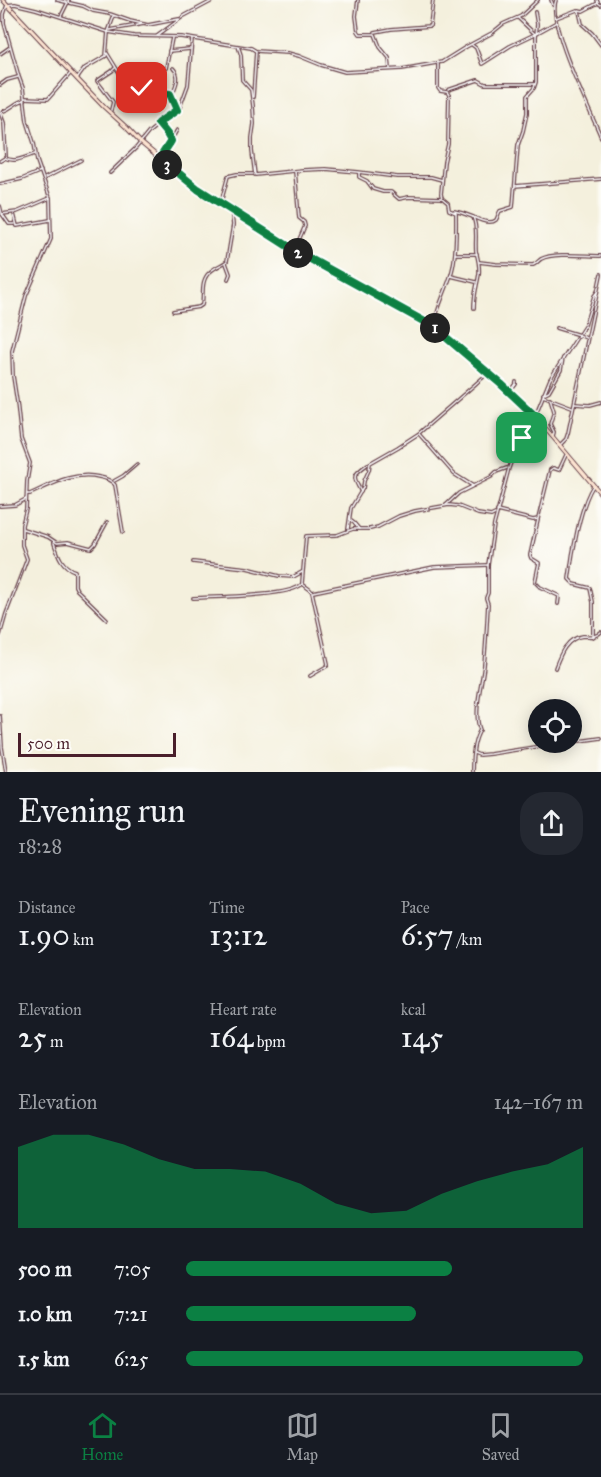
<!DOCTYPE html>
<meta charset="utf-8">
<style>
:root{--surface:#171b24;--page:#242831;--text:#f1f3f6;--muted:#9ea1a6;--line:#363941;--accent:#0b8043}
body{margin:0;font-family:"IM FELL Great Primer",serif;background:var(--page);color:var(--text);height:100vh;display:flex;flex-direction:column;font-size:22px;white-space:nowrap}
*{box-sizing:border-box;margin:0}
p{font-size:20px;color:var(--muted)}
.icon{flex:none;width:33px;height:33px;fill:none;stroke:currentColor;stroke-width:2;stroke-linecap:round;stroke-linejoin:round}
.map{position:relative;height:772px;overflow:hidden}
.sheet{display:flex;flex-direction:column;background:var(--surface);flex:1}
.sheet>*{flex:none}
.fabs{position:absolute;left:528px;top:699px;display:grid;gap:12px}
.fabs a{display:grid;place-items:center;width:54px;height:54px;border-radius:50%;background:var(--surface);box-shadow:0 3px 15px #0003;font-size:30px}
.scale{position:absolute;left:18px;bottom:15px;width:158px;box-sizing:border-box;padding-left:6px;border:3px solid #4a1f2b;border-top:0;font-size:16px;line-height:21px;white-space:nowrap;color:#4a1f2b;-webkit-text-stroke:4px #fdfcf7;paint-order:stroke}
.pin{position:absolute;display:grid;place-items:center;width:51px;height:51px;color:#fff;margin:-26px;border-radius:12px;box-shadow:0 3px 9px #0006}
.km{position:absolute;width:30px;height:30px;margin:-15px;border-radius:50%;background:#222;color:#fff;font-size:16px;line-height:30px;text-align:center}
.round{display:grid;place-items:center;flex:none;width:63px;height:63px;border-radius:24px;background:var(--page)}
.summary{display:flex;align-items:center;justify-content:space-between;height:102px;padding:0 18px}
h1{font-size:33px;font-weight:600;line-height:45px}
.figures{display:grid;grid-template-columns:repeat(3,1fr);gap:9px;height:102px;padding:6px 18px}
.figures div{display:grid;align-content:center}
.figures b{font-size:30px;font-weight:600}
.figures small{font-size:16px;font-weight:400}
.figures p{font-size:16px}
.chart{height:168px;padding:12px 18px}
.chart p{display:flex;justify-content:space-between}
.chart svg{width:100%;height:108px;margin-top:6px;fill:var(--accent);opacity:.7}
ul{padding:0 18px;list-style:none;font-size:20px}
li{display:grid;grid-template-columns:96px 72px 1fr;align-items:center;height:45px}
li i{height:15px;border-radius:8px;background:var(--accent)}
.menu{display:flex;justify-content:space-around;align-items:center;height:84px;border-top:2px solid var(--line);background:var(--surface);font-size:16px;color:var(--muted)}
.menu a{display:grid;justify-items:center;gap:3px}
.menu .selected{color:var(--accent)}
.map>svg:first-child{display:block}
.lines{fill:none;stroke-linecap:round;stroke-linejoin:round}
.street-casing{stroke:#643e46;stroke-width:4}
.secondary-casing{stroke:#643e46;stroke-width:5}
.street{stroke:#fff;stroke-width:1.5}
.secondary{stroke:#fde4d1;stroke-width:3}
.route-casing{stroke:#fff;stroke-width:12}
.route{stroke:#0b8043;stroke-width:8}
</style>
<div class="map">
<svg width="601" height="772" viewBox="0 0 601 772">
<rect width="100%" height="100%" fill="#fdfcf7"/>
<filter id="ink" filterUnits="userSpaceOnUse"><feTurbulence type="fractalNoise" baseFrequency=".0167" numOctaves="2"/><feDisplacementMap in="SourceGraphic" scale="12" xChannelSelector="R" yChannelSelector="G"/><feConvolveMatrix kernelMatrix="1 2 1 2 8 2 1 2 1" color-interpolation-filters="sRGB"/></filter>
<filter id="wash" filterUnits="userSpaceOnUse"><feTurbulence type="fractalNoise" baseFrequency=".008" numOctaves="4" result="noise"/><feDisplacementMap in="SourceGraphic" scale="24" xChannelSelector="R" yChannelSelector="G"/><feGaussianBlur stdDeviation="1.35" result="paint"/><feColorMatrix in="noise" values="0 0 0 0 0 0 0 0 0 0 0 0 0 0 0 0 0 1.4 0 .05"/><feComposite in="paint" operator="in"/></filter>
<g filter="url(#wash)">
<rect width="100%" height="100%" fill="#f4f0dd"/>
</g>
<g filter="url(#ink)">
<g class="lines">
<g class="street-casing">
<g id="street">
<polyline points="57,0 83,6 93,11 110,14 130,21 148,25 179,19"/>
<polyline points="358,0 356,16 358,31 360,34 375,34 380,47 389,58 390,69"/>
<polyline points="551,0 553,5"/>
<path d="M556,0C547,25 590,110 601,137"/>
<polyline points="597,0 598,3 601,5"/>
<polyline points="579,10 583,11 598,3"/>
<polyline points="61,16 69,0"/>
<polyline points="518,18 535,34 555,23"/>
<polyline points="556,18 577,10 579,11 582,24 592,33 601,45"/>
<polyline points="110,30 144,24"/>
<polyline points="375,32 391,29 430,26 433,0"/>
<polyline points="157,36 184,16 214,0"/>
<polyline points="472,45 476,48 482,64 510,46 535,34"/>
<polyline points="238,46 241,55 242,80 251,90 253,106 254,124 252,138 252,151 255,175 303,170 326,169 358,172 397,177 431,177 442,180"/>
<polyline points="169,51 190,49"/>
<path d="M107,53L131,92L134,94C147,88 144,74 155,70C159,69 162,69 166,68L172,38"/>
<polyline points="0,54 10,47"/>
<polyline points="77,79 85,68 106,56 108,32 114,16"/>
<polyline points="0,85 7,80 18,77"/>
<polyline points="448,90 478,80 485,84 535,84"/>
<polyline points="141,91 170,94 177,109"/>
<path d="M172,95C176,85 181,76 173,68"/>
<polyline points="253,97 256,51"/>
<polyline points="25,98 48,99 70,74"/>
<polyline points="111,110 113,102 97,81 112,71 115,68"/>
<polyline points="0,112 4,123 6,156 5,158 0,161"/>
<path d="M1,112C13,109 14,102 25,100"/>
<polyline points="159,124 170,140"/>
<path d="M5,158C15,163 25,157 35,154"/>
<polyline points="161,158 177,130"/>
<polyline points="110,173 136,148 149,132 180,107 188,85 192,39"/>
<polyline points="359,173 359,177 367,181 373,189 383,192 391,192 399,199 409,197 442,198"/>
<polyline points="45,178 81,160"/>
<polyline points="0,184 22,179 41,171"/>
<polyline points="515,186 601,179"/>
<polyline points="221,202 228,176 237,174 253,174"/>
<polyline points="0,206 2,214 9,224 15,224"/>
<path d="M454,211L462,213L473,217C478,228 475,239 476,251C478,259 480,266 479,274C477,287 474,293 474,308"/>
<polyline points="2,214 17,212 50,198"/>
<polyline points="14,214 17,226 50,220"/>
<path d="M473,217C479,220 490,225 496,220C498,217 498,214 500,211L513,207L518,145L523,131L527,113V96L534,88L536,82V37L537,24L535,12"/>
<polyline points="294,251 305,226 304,222 299,218 295,171"/>
<polyline points="455,254 477,254"/>
<path d="M479,262L496,264L533,265C536,264 538,261 541,259C553,252 586,256 601,256"/>
<polyline points="226,263 230,274 228,279"/>
<polyline points="451,276 476,282"/>
<path d="M173,311L199,307L202,305C204,294 200,280 210,272C215,267 222,265 227,261L233,225L232,215L233,211"/>
<path d="M434,326C437,306 447,290 452,271C457,253 456,231 456,213L449,210L448,203L442,198L441,194L444,162L448,144L449,95L447,92L440,91L438,88V64"/>
<polyline points="556,328 579,335 586,338"/>
<polyline points="510,392 516,384 516,382"/>
<polyline points="543,394 549,391 561,370 563,358"/>
<polyline points="543,396 572,407"/>
<polyline points="550,398 554,411 550,424 554,432 553,436"/>
<polyline points="575,404 590,405 601,402"/>
<polyline points="419,434 454,474 473,486"/>
<polyline points="560,445 566,439 568,433 601,274"/>
<polyline points="114,481 123,476 137,464"/>
<path d="M361,492C353,476 351,476 368,464"/>
<path d="M27,494H30C52,484 75,471 99,477C105,478 111,480 115,485L123,532"/>
<polyline points="446,505 459,493 491,477 496,472 507,468"/>
<polyline points="0,506 15,505 26,499"/>
<polyline points="497,511 533,520 538,519 550,470 553,468 559,470 566,455"/>
<polyline points="350,520 354,523 359,529"/>
<polyline points="538,520 530,555 531,558 539,563 535,582 540,587 559,596 558,604"/>
<polyline points="23,529 48,537 57,543 68,542 91,548 95,544 107,522"/>
<polyline points="348,529 351,508 363,488 364,481 369,470 370,463 398,447 418,434 487,374"/>
<path d="M54,543C58,555 62,567 75,571V586L77,590L107,619"/>
<polyline points="193,562 247,568 279,576 293,577 302,572"/>
<polyline points="313,592 434,567 488,565"/>
<path d="M193,598C213,597 291,597 302,584"/>
<polyline points="0,635 6,614 27,559 22,545 22,525 26,509 27,481 30,463 21,439 17,402 13,376 12,351 26,296 51,239 50,198 37,161 34,143 27,121 23,88 19,77 4,23 4,14 7,5 15,4 36,9 108,32 134,36 181,37 251,48 256,51 288,53 299,56 321,65 345,72 402,69 425,65 442,62 466,47 492,33 503,24 521,16 538,0"/>
<path d="M593,637V602L590,588L574,584L569,579C572,554 580,506 593,486"/>
<path d="M555,668C560,655 566,638 583,636C590,636 595,638 601,632"/>
<path d="M310,676L327,666L328,664L312,592C309,587 304,587 302,583L306,536L337,535L353,529H370L378,527L399,516L415,511L449,505L458,506L478,514L491,516L495,514"/>
<polyline points="0,716 2,747 6,772"/>
<polyline points="572,742 601,738"/>
<polyline points="474,753 479,755 490,754 567,742"/>
<path d="M472,772C472,759 473,741 480,730C473,713 482,683 484,665C486,645 487,624 488,604L486,598L488,593V565L494,525L509,468L515,451L535,416L550,379L585,325L594,296L597,292"/>
</g>
</g>
<g class="secondary-casing">
<polyline id="secondary" points="3,0 77,79 104,107 126,127 140,142 182,177 294,251 433,327 501,384 535,416 601,494"/>
</g>
<use href="#street" class="street"/>
<use href="#secondary" class="secondary"/>
</g>
</g>
<g class="lines" filter="url(#ink)">
<g class="route-casing">
<polyline id="route" points="142,88 140,91 170,94 177,110 158,123 167,134 171,141 160,158 198,189 294,250 434,327 501,384 535,416 522,438"/>
</g>
<use href="#route" class="route"/>
</g>
</svg>
<div class="fabs">
<a><svg class="icon" aria-label="locate" viewBox="0 0 24 24"><circle cx="12" cy="12" r="6"/><path d="M12 2v4M12 18v4M2 12h4M18 12h4"/></svg></a>
</div>
<div class="scale">500 m</div>
<div class="pin" style="left:522px;top:438px;background:#1e9e55"><svg class="icon" aria-label="arrive" viewBox="0 0 24 24"><path d="M6 21V4h12l-3 4 3 4H6"/></svg></div>
<div class="pin" style="left:142px;top:88px;background:#d93025"><svg class="icon" aria-label="check" viewBox="0 0 24 24"><path d="M5 12l5 5 9-10"/></svg></div>
<b class="km" style="left:435px;top:328px">1</b>
<b class="km" style="left:298px;top:253px">2</b>
<b class="km" style="left:167px;top:165px">3</b>
</div>
<section class="sheet">
<div class="summary"><div><h1>Evening run</h1><p>18:28</p></div><a class="round"><svg class="icon" aria-label="share" viewBox="0 0 24 24"><path d="M12 15V3M7 8l5-5 5 5M5 13v7h14v-7"/></svg></a></div>
<div class="figures">
<div><p>Distance</p><b>1.90<small> km</small></b></div>
<div><p>Time</p><b>13:12</b></div>
<div><p>Pace</p><b>6:57<small> /km</small></b></div>
</div>
<div class="figures">
<div><p>Elevation</p><b>25<small> m</small></b></div>
<div><p>Heart rate</p><b>164<small> bpm</small></b></div>
<div><p>kcal</p><b>145</b></div>
</div>
<div class="chart"><p><span>Elevation</span>142–167 m</p>
<svg viewBox="0 0 160 44" preserveAspectRatio="none"><path d="M0 44V11L10 6L20 6L30 10L40 16L50 20L60 20L70 21L80 26L90 34L100 38L110 37L120 30L130 25L140 21L150 18L160 11V44z"/></svg>
</div>
<ul>
<li><b>500 m</b>7:05<i style="width:67%"></i></li>
<li><b>1.0 km</b>7:21<i style="width:58%"></i></li>
<li><b>1.5 km</b>6:25<i style="width:100%"></i></li>
</ul>
</section>
<nav class="menu">
<a class="selected"><svg class="icon" aria-label="home" viewBox="0 0 24 24"><path d="M3 11l9-7 9 7M6 9v11h12V9"/></svg>Home</a>
<a><svg class="icon" aria-label="map" viewBox="0 0 24 24"><path d="M3 6l6-2 6 2 6-2v14l-6 2-6-2-6 2zM9 4v14M15 6v14"/></svg>Map</a>
<a><svg class="icon" aria-label="saved" viewBox="0 0 24 24"><path d="M7 4h10v16l-5-4-5 4z"/></svg>Saved</a>
</nav>
